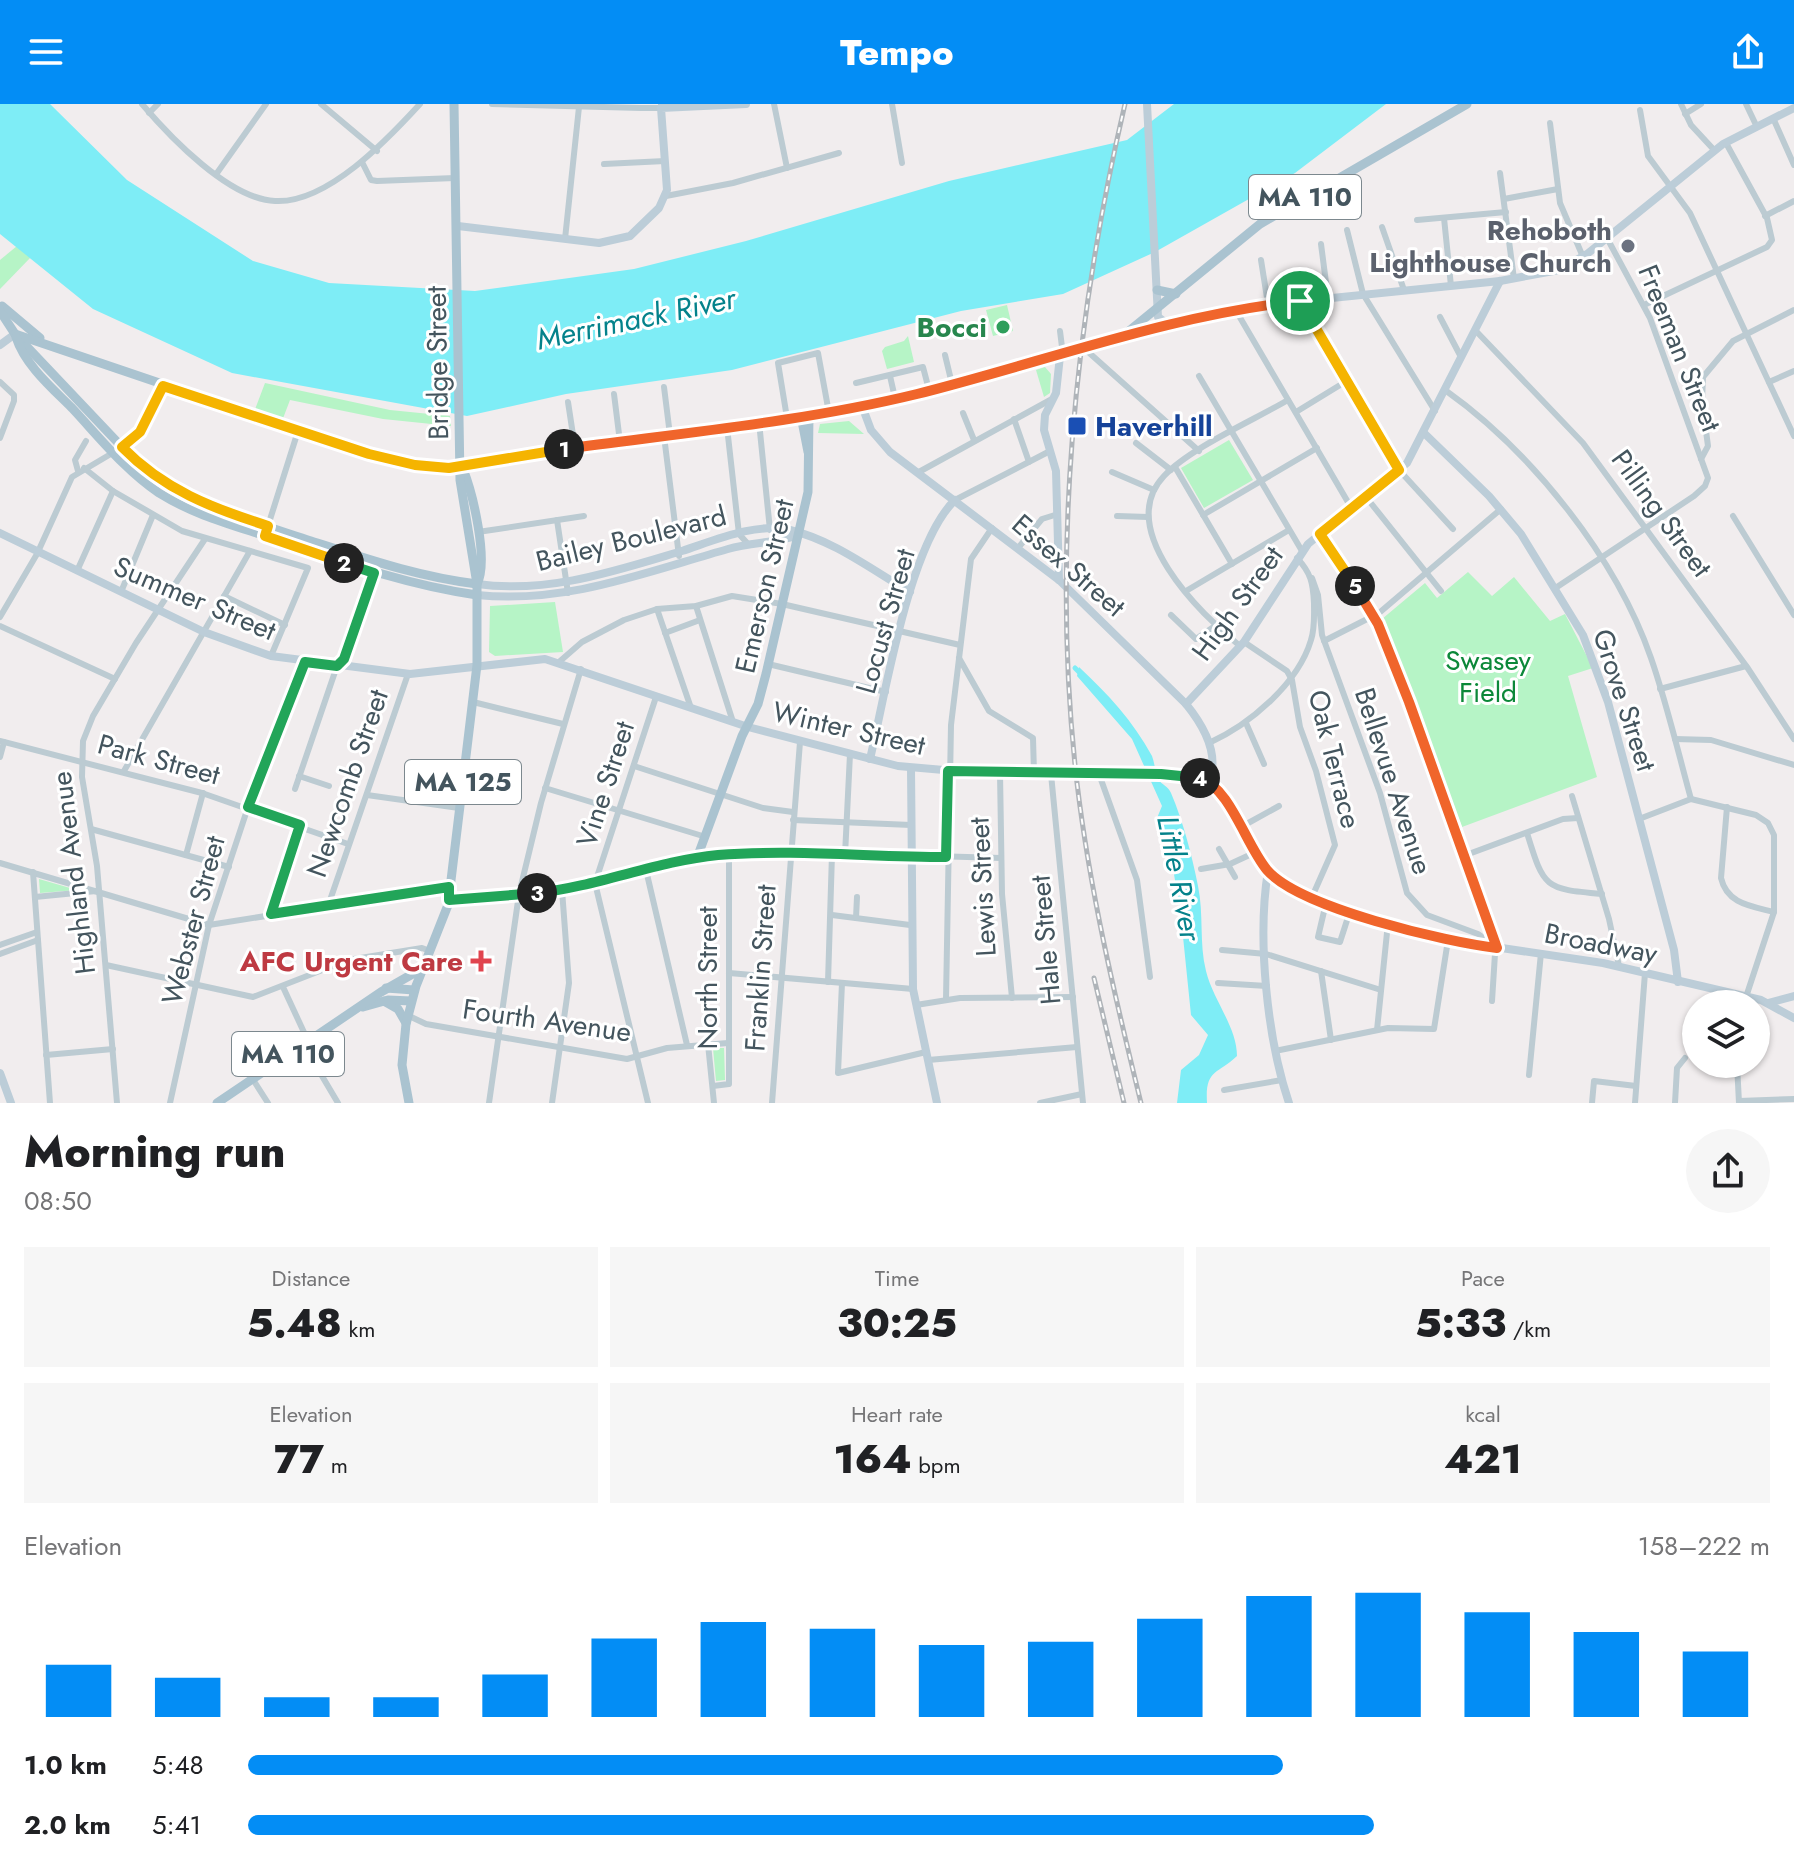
<!DOCTYPE html>
<meta charset="utf-8">
<style>
:root{--surface:#fff;--page:#f6f6f6;--text:#202124;--muted:#757577;--accent:#038df5}
body{margin:0;font-family:Jost,sans-serif;background:var(--page);color:var(--text);height:100vh;display:flex;flex-direction:column;font-size:30px;white-space:nowrap}
*{box-sizing:border-box;margin:0}
p{font-size:26px;color:var(--muted)}
.icon{flex:none;width:44px;height:44px;fill:none;stroke:currentColor;stroke-width:2;stroke-linecap:round;stroke-linejoin:round}
.map{position:relative;height:999px;overflow:hidden}
.drawer{display:flex;flex-direction:column;background:var(--surface);flex:1}
.drawer>*{flex:none}
.buttons{position:absolute;left:1682px;top:886px;display:grid;gap:16px}
.buttons a{display:grid;place-items:center;width:88px;height:88px;border-radius:50%;background:var(--surface);box-shadow:0 2px 6px #0004;font-size:40px}
.pin{position:absolute;display:grid;place-items:center;width:68px;height:68px;color:#fff;margin:-34px;border:4px solid #fff;border-radius:50%;box-shadow:0 2px 8px #0007}
.km{position:absolute;width:40px;height:40px;margin:-20px;border-radius:50%;background:#222;color:#fff;font-size:22px;line-height:40px;text-align:center}
.round{display:grid;place-items:center;flex:none;width:84px;height:84px;border-radius:42px;background:var(--page)}
.head{display:flex;align-items:center;justify-content:space-between;height:136px;padding:0 24px}
h1{font-size:44px;font-weight:800;line-height:60px}
.stats{display:grid;grid-template-columns:repeat(3,1fr);gap:12px;height:136px;padding:8px 24px}
.stats div{display:grid;align-content:center;border-radius:0px;background:var(--page);text-align:center}
.stats b{font-size:40px;font-weight:800}
.stats small{font-size:22px;font-weight:400}
.stats p{font-size:22px}
.chart{height:224px;padding:16px 24px}
.chart p{display:flex;justify-content:space-between}
.chart svg{width:100%;height:144px;margin-top:8px;stroke:var(--accent);stroke-width:6}
ul{padding:0 24px;list-style:none;font-size:26px}
li{display:grid;grid-template-columns:128px 96px 1fr;align-items:center;height:60px}
li i{height:20px;border-radius:10px;background:var(--accent)}
header{display:flex;justify-content:space-between;align-items:center;height:104px;padding:0 24px;background:var(--accent);color:#fff;font-size:36px;font-weight:800}
.map>svg:first-child{display:block}
.green{fill:#b6f4c6}
.water{fill:#7eedf6}
.lines{fill:none;stroke-linecap:round;stroke-linejoin:round}
.canal{stroke:#7eedf6;stroke-width:5}
.street{stroke:#bccbd2;stroke-width:6}
.secondary{stroke:#bccdd8;stroke-width:8}
.primary{stroke:#aac3d0;stroke-width:9}
.rail-casing{stroke:#afb4b9;stroke-width:5}
.rail{stroke:#fff;stroke-width:2;stroke-dasharray:6;stroke-linecap:butt}
.split-1-casing{stroke:#fff;stroke-width:16}
.split-2-casing{stroke:#fff;stroke-width:16}
.split-3-casing{stroke:#fff;stroke-width:16}
.split-4-casing{stroke:#fff;stroke-width:16}
.split-5-casing{stroke:#fff;stroke-width:16}
.split-6-casing{stroke:#fff;stroke-width:16}
.split-1{stroke:#f0652b;stroke-width:10}
.split-2{stroke:#f5b400;stroke-width:10}
.split-3{stroke:#22a559;stroke-width:10}
.split-4{stroke:#22a559;stroke-width:10}
.split-5{stroke:#f0652b;stroke-width:10}
.split-6{stroke:#f5b400;stroke-width:10}
.worship-dot{fill:#6b7280;stroke:#fff;stroke-width:3}
.leisure-dot{fill:#2e9e5b;stroke:#fff;stroke-width:3}
.transit-dot{fill:#1a4fb4;stroke:#fff;stroke-width:3}
.health-dot{fill:#e0444e;stroke:#fff;stroke-width:3}
.labels{text-anchor:middle;stroke-width:6;stroke-linejoin:round;paint-order:stroke}
.shield{fill:#fff;stroke:#7c888e;stroke-width:2}
.shield-label{font-size:26px;font-weight:bold;fill:#44555e}
.worship-label{font-size:28px;font-weight:bold;fill:#5b616d;stroke:#fff;text-anchor:end}
.leisure-label{font-size:28px;font-weight:bold;fill:#27864d;stroke:#fff;text-anchor:end}
.street-label{font-size:28px;fill:#44555e;stroke:#fff}
.transit-label{font-size:28px;font-weight:bold;fill:#164399;stroke:#fff;text-anchor:start}
.park-label{font-size:28px;fill:#0c8839;stroke:#fff}
.health-label{font-size:28px;font-weight:bold;fill:#be3a42;stroke:#fff;text-anchor:end}
.water-label{font-size:30px;font-style:italic;fill:#04828b;stroke:#fff}
</style>
<header><svg class="icon" aria-label="menu" viewBox="0 0 24 24"><path d="M4 6h16M4 12h16M4 18h16"/></svg>Tempo<svg class="icon" aria-label="share" viewBox="0 0 24 24"><path d="M12 15V3M7 8l5-5 5 5M5 13v7h14v-7"/></svg></header>
<div class="map">
<svg width="1794" height="999" viewBox="0 0 1794 999">
<rect width="100%" height="100%" fill="#f1edee"/>
<g class="green">
<polygon points="17,142 31,153 0,185 0,156"/>
<polygon points="1007,201 1013,227 993,232 986,206"/>
<polygon points="908,232 914,258 887,265 882,247 885,243 904,237"/>
<polygon points="1045,263 1051,270 1050,289 1044,293 1036,266"/>
<polygon points="265,279 390,306 450,312 451,322 383,315 290,296 282,317 254,308"/>
<polygon points="849,317 864,330 818,329 820,320"/>
<polygon points="1229,336 1253,376 1204,404 1181,364"/>
<polygon points="1468,468 1492,492 1514,473 1550,517 1565,510 1593,564 1568,572 1597,673 1462,723 1382,515 1425,479 1437,494"/>
<polygon points="555,498 563,548 495,552 489,548 490,502"/>
<polygon points="39,775 77,786 40,789"/>
<polygon points="713,944 724,944 725,976 716,977"/>
</g>
<g class="water">
<polygon points="0,0 50,0 127,76 253,157 329,179 475,187 634,165 746,137 949,77 1127,36 1174,0 1386,0 1295,69 1155,148 1063,190 961,207 732,266 566,290 467,312 232,269 93,205 0,130"/>
<path d="M1079,563C1108,590 1133,617 1152,652C1155,660 1155,669 1159,676C1161,680 1169,683 1171,689C1183,717 1192,752 1198,782C1204,811 1199,839 1206,867C1213,896 1237,923 1237,952C1217,971 1205,965 1207,999H1177L1181,966L1199,951L1208,931L1191,911L1181,813L1172,758L1157,714L1162,702L1132,635L1077,572Z"/>
</g>
<g class="lines">
<polyline class="canal" points="1075,564 1083,572"/>
<g class="street">
<path d="M142,0C170,33 229,95 275,97C327,100 388,35 420,0"/>
<polyline points="321,0 377,47"/>
<polyline points="492,0 641,4 661,4 661,0"/>
<polyline points="774,0 787,64"/>
<polyline points="892,0 902,59"/>
<polyline points="1681,0 1691,21 1715,47"/>
<polyline points="1746,0 1756,21"/>
<polyline points="1640,6 1648,52 1690,109 1794,332"/>
<polyline points="149,9 158,0"/>
<polyline points="1685,10 1701,0"/>
<polyline points="1773,14 1794,61"/>
<polyline points="1550,19 1560,99 1583,153"/>
<polyline points="362,58 371,76 377,77 455,74"/>
<polyline points="604,60 665,57"/>
<polyline points="217,69 266,0"/>
<polyline points="1500,69 1514,175"/>
<polyline points="666,92 733,79 839,49"/>
<polyline points="1504,95 1558,85"/>
<polyline points="1765,112 1794,97"/>
<polyline points="1444,114 1451,182"/>
<polyline points="1417,116 1506,108"/>
<polyline points="1382,123 1404,186"/>
<polyline points="1347,126 1363,190 1435,307"/>
<polyline points="565,135 579,3"/>
<polyline points="1321,140 1328,194"/>
<polyline points="1261,156 1268,200"/>
<polyline points="1300,197 1399,366 1453,425"/>
<polyline points="1644,201 1767,143 1772,136 1767,114 1726,39"/>
<polyline points="1235,205 1352,405"/>
<polyline points="1440,213 1461,253"/>
<polyline points="1475,226 1583,339 1747,563 1794,635"/>
<polyline points="1060,227 1063,251"/>
<polyline points="1086,246 1199,347"/>
<polyline points="945,251 952,280"/>
<polyline points="890,272 895,294"/>
<polyline points="1199,272 1302,447"/>
<polyline points="0,278 14,291 14,297 0,334"/>
<polyline points="1769,278 1794,267"/>
<polyline points="856,279 923,263 929,286"/>
<polyline points="664,283 670,331"/>
<path d="M1445,286C1531,347 1616,453 1651,554C1667,600 1678,648 1691,695"/>
<polyline points="614,290 620,338"/>
<polyline points="568,298 575,344"/>
<polyline points="1296,308 1345,278"/>
<polyline points="963,309 974,336"/>
<polyline points="787,314 778,259 818,249 829,309"/>
<polyline points="1014,315 1029,358"/>
<polyline points="759,318 770,426"/>
<polyline points="727,323 739,430 748,440"/>
<polyline points="664,332 679,452"/>
<polyline points="1136,339 1171,366"/>
<polyline points="1701,355 1708,342 1702,297 1703,273 1733,237 1794,206"/>
<polyline points="1175,363 1232,460"/>
<polyline points="84,364 113,387 182,427 308,464 271,552"/>
<polyline points="78,367 75,356 86,337"/>
<polyline points="1112,368 1154,386"/>
<polyline points="917,369 1052,295"/>
<polyline points="1366,393 1441,487"/>
<polyline points="955,396 1050,347"/>
<polyline points="1203,411 1317,344"/>
<polyline points="1117,412 1148,413"/>
<polyline points="1733,412 1794,511"/>
<polyline points="557,416 568,489"/>
<polyline points="267,425 298,327"/>
<polyline points="478,428 584,412"/>
<polyline points="1320,430 1378,520 1471,764 1496,834 1492,897"/>
<polyline points="1018,444 1042,415 1058,410"/>
<polyline points="77,467 113,387"/>
<polyline points="1312,474 1318,491 1322,531 1380,689 1407,789 1427,811 1478,830 1497,844"/>
<polyline points="1557,483 1694,392 1705,382 1708,374 1650,214 1607,134"/>
<polyline points="1186,487 1289,426"/>
<polyline points="121,488 153,411"/>
<polyline points="224,492 285,521"/>
<polyline points="696,502 733,618"/>
<polyline points="657,505 691,604"/>
<polyline points="1171,511 1196,535 1215,522"/>
<polyline points="0,513 37,450 72,373 131,338 150,312 163,282"/>
<polyline points="0,522 115,575"/>
<polyline points="665,529 700,516"/>
<polyline points="1324,537 1379,509 1501,405"/>
<polyline points="1244,538 1287,567 1292,576 1300,623 1316,667 1335,741 1312,793"/>
<path d="M1240,542C1200,510 1114,425 1164,372C1190,344 1254,316 1288,296"/>
<polyline points="959,554 989,607 1033,634 1034,669"/>
<polyline points="559,558 582,538 624,516 657,505 696,502 732,492 782,500 960,541"/>
<polyline points="768,560 886,588"/>
<polyline points="1660,585 1746,562"/>
<polyline points="473,598 563,620"/>
<polyline points="1246,619 1264,660"/>
<polyline points="1675,635 1711,636 1794,661"/>
<polyline points="0,637 202,689 348,740"/>
<path d="M1209,639C1249,621 1298,580 1311,536C1315,524 1314,511 1314,499C1313,479 1311,469 1297,454"/>
<polyline points="0,653 4,638"/>
<polyline points="634,662 763,704 793,708"/>
<polyline points="124,667 250,447"/>
<polyline points="1000,669 1002,790 1012,894"/>
<polyline points="1051,670 1083,999"/>
<polyline points="1099,670 1137,776 1150,873"/>
<polyline points="299,672 329,682"/>
<polyline points="545,684 706,733"/>
<polyline points="295,685 337,562 344,555 376,464"/>
<polyline points="367,691 459,704"/>
<polyline points="1572,692 1609,815 1619,862"/>
<polyline points="1691,695 1756,711 1768,719 1774,731 1774,808 1746,893"/>
<path d="M1727,703L1721,774C1727,800 1751,802 1774,808"/>
<polyline points="1639,715 1691,695"/>
<polyline points="793,716 911,721"/>
<polyline points="1241,723 1279,702"/>
<polyline points="91,725 229,763"/>
<path d="M1527,729C1544,784 1544,785 1602,790"/>
<polyline points="1219,745 1235,773"/>
<polyline points="186,751 203,689"/>
<polyline points="845,751 850,650"/>
<polyline points="1466,751 1563,715 1578,714"/>
<polyline points="697,754 764,747 1001,754"/>
<polyline points="0,759 209,821 449,783"/>
<polyline points="1201,765 1230,760 1256,748"/>
<polyline points="646,766 687,941"/>
<polyline points="33,768 50,999"/>
<polyline points="35,793 96,787"/>
<polyline points="1326,799 1318,833 1340,838 1350,807"/>
<polyline points="328,802 408,570"/>
<polyline points="271,810 300,721"/>
<polyline points="832,811 910,821"/>
<polyline points="856,814 857,793"/>
<polyline points="0,841 37,828"/>
<polyline points="1222,846 1266,850 1381,886"/>
<polyline points="0,850 38,836"/>
<polyline points="106,861 253,893 348,856 422,844 430,847"/>
<polyline points="1321,867 1331,936"/>
<polyline points="729,869 913,885"/>
<polyline points="828,878 832,750"/>
<polyline points="842,879 838,969 926,948"/>
<polyline points="1218,879 1267,882"/>
<polyline points="283,883 308,937"/>
<polyline points="1732,890 1733,900"/>
<polyline points="946,895 951,621 971,455 992,424"/>
<polyline points="916,901 960,894 1073,893"/>
<polyline points="407,911 426,920 627,955 667,944 728,939"/>
<polyline points="1377,926 1388,819"/>
<polyline points="303,940 338,999"/>
<polyline points="708,940 714,999"/>
<polyline points="1275,947 1388,924 1434,925 1448,836"/>
<polyline points="46,951 113,945"/>
<polyline points="928,956 1077,943"/>
<polyline points="1737,960 1739,999"/>
<polyline points="1529,971 1541,849"/>
<polyline points="252,974 268,999"/>
<polyline points="713,982 729,980 729,751"/>
<polyline points="1224,986 1282,976"/>
<polyline points="1739,997 1794,995"/>
<polyline points="117,999 97,762 82,673 83,637 93,612 136,539 205,435"/>
<polyline points="170,999 209,821 257,676 305,558"/>
<polyline points="489,999 519,790 541,699 581,565"/>
<polyline points="552,999 569,879 562,786"/>
<polyline points="648,999 595,779 656,593"/>
<polyline points="772,999 800,638"/>
<polyline points="1040,999 1082,990"/>
<polyline points="1592,999 1594,977 1636,982"/>
<polyline points="1635,999 1645,869"/>
<polyline points="1675,999 1677,964 1685,954"/>
</g>
<g class="secondary">
<polyline points="1147,0 1158,213 1169,221"/>
<polyline points="458,122 599,139 630,132 659,104 667,86 661,4 746,0"/>
<polyline points="1119,236 1242,203 1500,177 1559,166 1587,150 1723,40 1794,4"/>
<polyline points="0,241 15,230"/>
<path d="M862,302L871,326L890,348L1059,476L1186,600C1203,621 1220,650 1209,677"/>
<polyline points="1424,329 1489,392 1521,430 1583,531 1608,598 1674,846 1678,878"/>
<polyline points="0,429 204,528 271,552 410,570 545,555 748,623 898,662 978,669 1161,670 1199,674 1209,677 1221,690 1268,767 1312,793 1441,835 1603,859 1761,896 1794,914"/>
<polyline points="1059,476 1056,367 1044,326 1045,311 1056,289 1060,252"/>
<path d="M477,480C548,490 615,467 682,447C713,437 756,418 790,426C833,436 872,466 910,488"/>
<path d="M477,491C566,500 643,469 728,445C751,438 777,439 799,431"/>
<polyline points="1186,600 1244,538 1308,440 1407,359 1500,177"/>
<path d="M870,655C885,592 909,440 955,396"/>
<polyline points="911,664 913,885 937,999"/>
<path d="M1268,767C1257,834 1267,934 1289,999"/>
<polyline points="1768,899 1794,892"/>
<polyline points="0,969 11,999"/>
</g>
<g class="primary">
<polyline points="1157,186 1176,190"/>
<polyline points="2,202 40,234"/>
<path d="M0,207L15,230L122,343C174,396 242,414 311,437C367,455 419,473 477,480"/>
<polyline points="15,230 369,350 415,361 449,364 839,308 1118,236 1260,120 1467,0"/>
<path d="M16,233C25,261 52,284 72,304C100,334 125,366 159,389C194,411 233,421 272,434C340,457 406,481 477,491"/>
<polyline points="801,312 808,348"/>
<path d="M463,365C473,390 489,457 477,480"/>
<polyline points="449,796 562,786 697,754 742,632 758,600 766,570 808,388 809,311"/>
<polyline points="386,884 414,886"/>
<polyline points="384,897 398,905 406,919"/>
<polyline points="363,903 388,896 411,897"/>
<polyline points="217,999 381,888 423,864"/>
<polyline points="409,999 402,961 406,920 416,882 448,801 477,561 477,480 460,376 454,0"/>
</g>
<g class="rail-casing">
<g id="rail">
<path d="M1125,0C1074,218 1051,455 1077,679C1090,788 1115,893 1141,999"/>
<polyline points="1094,874 1124,999"/>
</g>
</g>
<use href="#rail" class="rail"/>
</g>
<g class="lines">
<g class="split-1-casing">
<path id="split-1" d="M564,345C682,329 802,318 917,290C1044,258 1169,211 1300,197"/>
</g>
<g class="split-2-casing">
<path id="split-2" d="M344,459L265,432L268,422C212,404 164,386 122,343L140,328L163,282L369,350L415,361L449,364L564,345"/>
</g>
<g class="split-3-casing">
<polyline id="split-3" points="344,459 374,469 344,555 337,562 305,558 248,703 300,721 271,810 449,783 449,796 537,789"/>
</g>
<g class="split-4-casing">
<path id="split-4" d="M537,789C599,782 657,757 718,751C794,745 870,753 946,753L948,667L1161,670L1200,674"/>
</g>
<g class="split-5-casing">
<path id="split-5" d="M1200,674C1230,684 1246,741 1267,766C1300,804 1446,838 1497,844L1409,598L1378,520L1355,482"/>
</g>
<g class="split-6-casing">
<polyline id="split-6" points="1300,197 1399,366 1320,430 1355,482"/>
</g>
<use href="#split-1" class="split-1"/>
<use href="#split-2" class="split-2"/>
<use href="#split-3" class="split-3"/>
<use href="#split-4" class="split-4"/>
<use href="#split-5" class="split-5"/>
<use href="#split-6" class="split-6"/>
</g>
<circle class="worship-dot" cx="1628" cy="142" r="8"/>
<circle class="leisure-dot" cx="1003" cy="223" r="8"/>
<rect class="transit-dot" x="1067" y="312" width="20" height="20" rx="4"/>
<path class="health-dot" d="M477 845h8v8h8v8h-8v8h-8v-8h-8v-8h8z"/>
<g class="labels">
<g class="shield">
<rect x="1249" y="71" width="112" height="44" rx="6"/>
<rect x="405" y="656" width="116" height="44" rx="6"/>
<rect x="232" y="928" width="112" height="44" rx="6"/>
</g>
<g class="shield-label">
<text x="1305" y="102">MA 110</text>
<text x="463" y="687">MA 125</text>
<text x="288" y="959">MA 110</text>
</g>
<g class="worship-label">
<text x="1612" y="136">Rehoboth<tspan x="1612" dy="32">Lighthouse Church</tspan></text>
</g>
<g class="leisure-label">
<text x="987" y="233">Bocci</text>
</g>
<g class="street-label">
<text transform="translate(1680 244) rotate(68)" y="10">Freeman Street</text>
<text transform="translate(437 259) rotate(-91)" y="10">Bridge Street</text>
<text transform="translate(1662 409) rotate(54)" y="10">Pilling Street</text>
<text transform="translate(631 434) rotate(-14)" y="10">Bailey Boulevard</text>
<text transform="translate(1069 461) rotate(41)" y="10">Essex Street</text>
<text transform="translate(764 482) rotate(-77)" y="10">Emerson Street</text>
<text transform="translate(195 494) rotate(23)" y="10">Summer Street</text>
<text transform="translate(1237 499) rotate(-54)" y="10">High Street</text>
<text transform="translate(885 517) rotate(-74)" y="10">Locust Street</text>
<text transform="translate(1625 596) rotate(72)" y="10">Grove Street</text>
<text transform="translate(849 624) rotate(13)" y="10">Winter Street</text>
<text transform="translate(159 655) rotate(15)" y="10">Park Street</text>
<text transform="translate(1335 655) rotate(76)" y="10">Oak Terrace</text>
<text transform="translate(1394 677) rotate(72)" y="10">Bellevue Avenue</text>
<text transform="translate(347 679) rotate(-71)" y="10">Newcomb Street</text>
<text transform="translate(605 680) rotate(-72)" y="10">Vine Street</text>
<text transform="translate(73 769) rotate(-97)" y="10">Highland Avenue</text>
<text transform="translate(982 783) rotate(-93)" y="10">Lewis Street</text>
<text transform="translate(193 816) rotate(-75)" y="10">Webster Street</text>
<text transform="translate(1045 836) rotate(-95)" y="10">Hale Street</text>
<text transform="translate(1601 839) rotate(11)" y="10">Broadway</text>
<text transform="translate(760 864) rotate(-86)" y="10">Franklin Street</text>
<text transform="translate(707 874) rotate(-90)" y="10">North Street</text>
<text transform="translate(547 916) rotate(8)" y="10">Fourth Avenue</text>
</g>
<g class="transit-label">
<text x="1095" y="332">Haverhill</text>
</g>
<g class="park-label">
<text x="1488" y="566">Swasey<tspan x="1488" dy="32">Field</tspan></text>
</g>
<g class="health-label">
<text x="463" y="867">AFC Urgent Care</text>
</g>
<g class="water-label">
<text transform="translate(636 215) rotate(-12)" y="10">Merrimack River</text>
<text transform="translate(1179 774) rotate(79)" y="10">Little River</text>
</g>
</g>
</svg>
<div class="buttons">
<a><svg class="icon" aria-label="layers" viewBox="0 0 24 24"><path d="M12 4l9 5-9 5-9-5zM3 14l9 5 9-5"/></svg></a>
</div>
<div class="pin" style="left:1300px;top:197px;background:#1e9e55"><svg class="icon" aria-label="arrive" viewBox="0 0 24 24"><path d="M6 21V4h12l-3 4 3 4H6"/></svg></div>
<b class="km" style="left:564px;top:345px">1</b>
<b class="km" style="left:344px;top:459px">2</b>
<b class="km" style="left:537px;top:789px">3</b>
<b class="km" style="left:1200px;top:674px">4</b>
<b class="km" style="left:1355px;top:482px">5</b>
</div>
<section class="drawer">
<div class="head"><div><h1>Morning run</h1><p>08:50</p></div><a class="round"><svg class="icon" aria-label="share" viewBox="0 0 24 24"><path d="M12 15V3M7 8l5-5 5 5M5 13v7h14v-7"/></svg></a></div>
<div class="stats">
<div><p>Distance</p><b>5.48<small> km</small></b></div>
<div><p>Time</p><b>30:25</b></div>
<div><p>Pace</p><b>5:33<small> /km</small></b></div>
</div>
<div class="stats">
<div><p>Elevation</p><b>77<small> m</small></b></div>
<div><p>Heart rate</p><b>164<small> bpm</small></b></div>
<div><p>kcal</p><b>421</b></div>
</div>
<div class="chart"><p><span>Elevation</span>158–222 m</p>
<svg viewBox="0 0 160 44" preserveAspectRatio="none"><path d="M5 44V28M15 44V32M25 44V38M35 44V38M45 44V31M55 44V20M65 44V15M75 44V17M85 44V22M95 44V21M105 44V14M115 44V7M125 44V6M135 44V12M145 44V18M155 44V24"/></svg>
</div>
<ul>
<li><b>1.0 km</b>5:48<i style="width:68%"></i></li>
<li><b>2.0 km</b>5:41<i style="width:74%"></i></li>
</ul>
</section>
